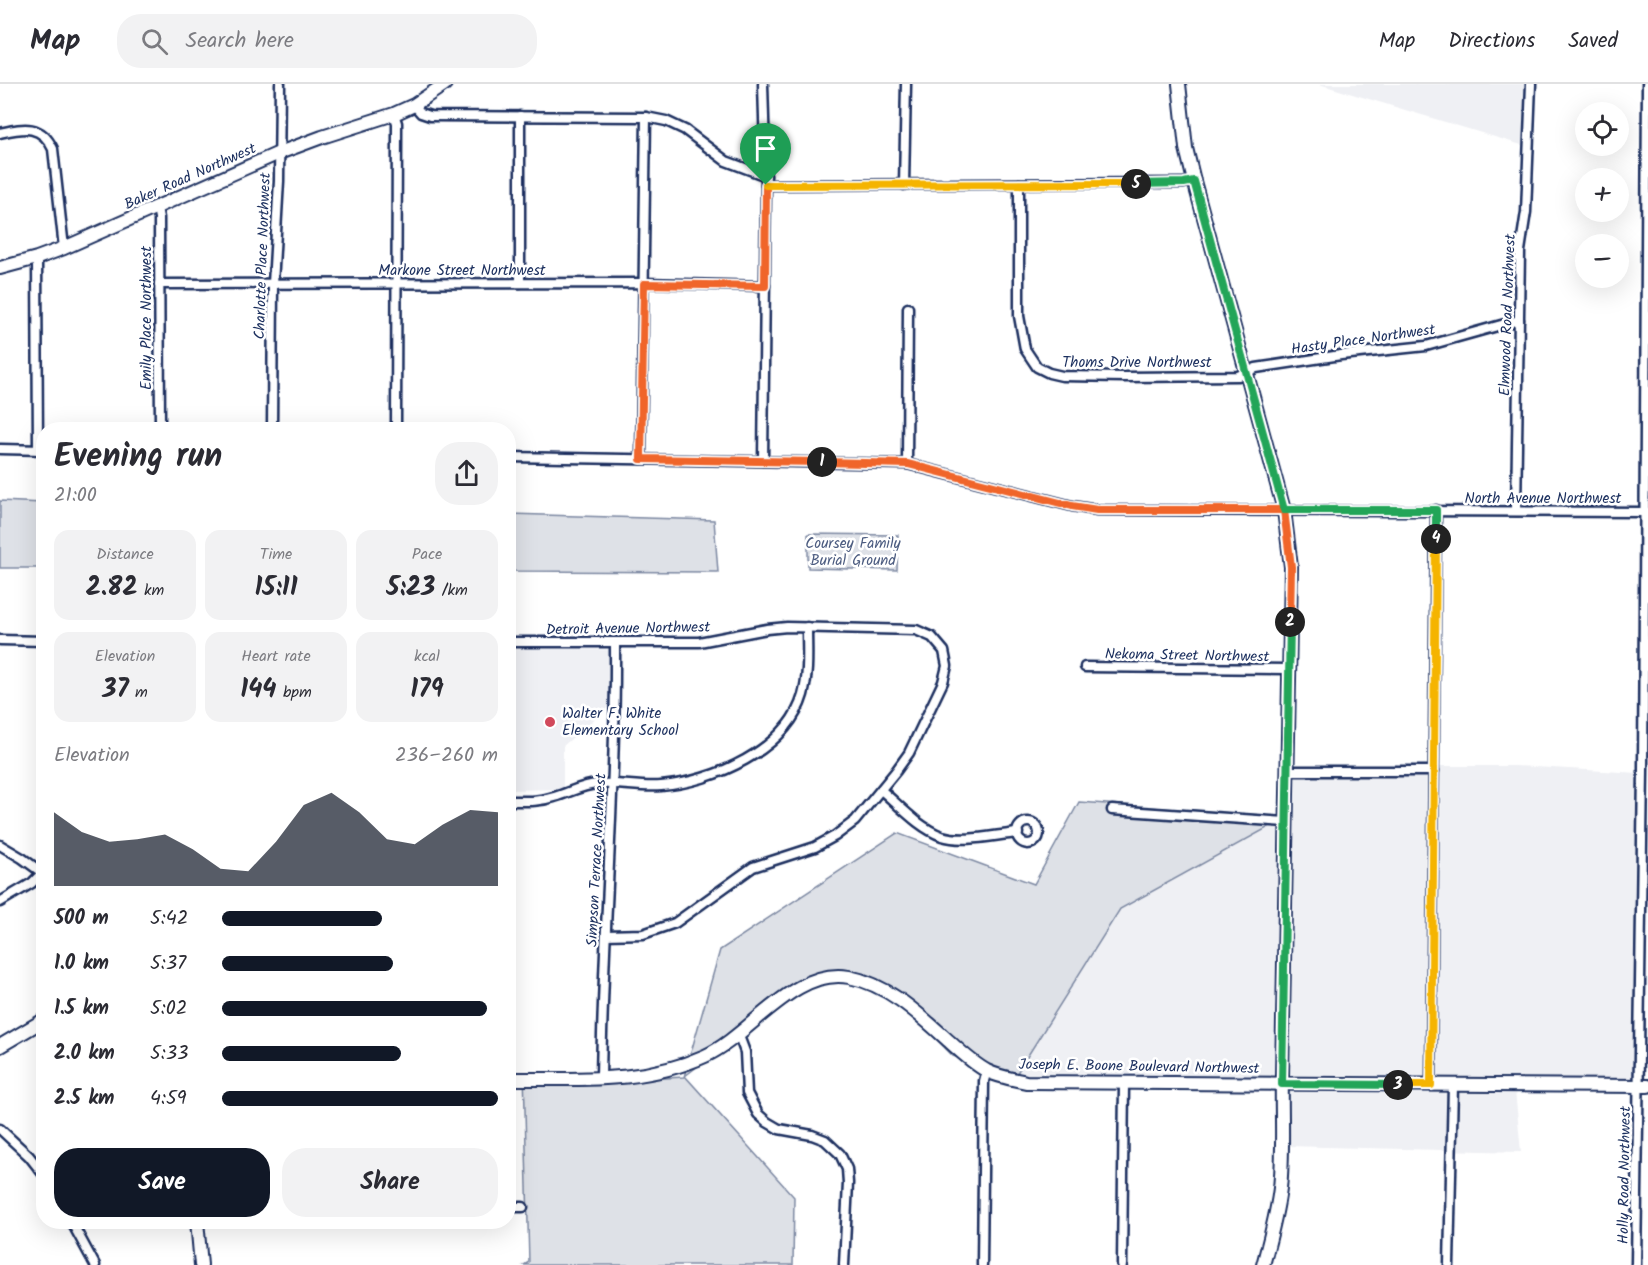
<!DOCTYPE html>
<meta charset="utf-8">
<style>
:root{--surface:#fff;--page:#f2f2f3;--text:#2b2b33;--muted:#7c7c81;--line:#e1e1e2;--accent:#111827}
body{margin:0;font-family:Kalam,sans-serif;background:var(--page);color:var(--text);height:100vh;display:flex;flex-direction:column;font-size:22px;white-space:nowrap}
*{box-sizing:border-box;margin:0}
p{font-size:20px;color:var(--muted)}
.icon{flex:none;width:33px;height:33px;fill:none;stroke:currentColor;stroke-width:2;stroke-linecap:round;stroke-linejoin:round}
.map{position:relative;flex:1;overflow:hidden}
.details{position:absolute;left:36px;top:338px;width:480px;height:807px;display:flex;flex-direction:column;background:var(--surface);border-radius:24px;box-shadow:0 6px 24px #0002}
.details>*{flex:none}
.buttons{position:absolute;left:1575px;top:18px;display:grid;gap:12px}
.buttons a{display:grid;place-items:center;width:54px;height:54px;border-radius:50%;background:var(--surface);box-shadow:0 6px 24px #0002;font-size:30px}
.pin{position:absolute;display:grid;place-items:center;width:51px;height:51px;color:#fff;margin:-62px -26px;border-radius:50% 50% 50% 0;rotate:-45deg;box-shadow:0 0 6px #0007}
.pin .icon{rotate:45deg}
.km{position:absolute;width:30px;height:30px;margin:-15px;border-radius:50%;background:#222;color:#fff;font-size:16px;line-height:30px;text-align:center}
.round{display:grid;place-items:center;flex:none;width:63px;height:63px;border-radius:24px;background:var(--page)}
.headline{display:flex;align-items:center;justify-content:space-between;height:102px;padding:0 18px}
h1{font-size:33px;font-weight:800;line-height:45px}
.metrics{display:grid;grid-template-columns:repeat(3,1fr);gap:9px;height:102px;padding:6px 18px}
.metrics div{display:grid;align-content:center;border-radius:15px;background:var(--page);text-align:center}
.metrics b{font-size:26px;font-weight:800}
.metrics small{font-size:16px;font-weight:400}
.metrics p{font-size:16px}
.chart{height:168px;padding:12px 18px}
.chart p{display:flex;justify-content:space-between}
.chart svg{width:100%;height:108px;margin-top:6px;fill:var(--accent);opacity:.7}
.cta{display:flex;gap:12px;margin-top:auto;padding:12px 18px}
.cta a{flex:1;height:69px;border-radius:24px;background:var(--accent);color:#fff;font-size:24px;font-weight:800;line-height:69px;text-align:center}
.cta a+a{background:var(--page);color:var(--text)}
ul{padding:0 18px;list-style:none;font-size:20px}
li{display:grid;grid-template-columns:96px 72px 1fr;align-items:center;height:45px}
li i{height:15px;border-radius:8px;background:var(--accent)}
header{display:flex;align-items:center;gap:36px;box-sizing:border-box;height:84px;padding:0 30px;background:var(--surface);border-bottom:2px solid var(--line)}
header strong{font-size:28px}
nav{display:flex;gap:33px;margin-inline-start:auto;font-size:21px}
.search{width:420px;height:54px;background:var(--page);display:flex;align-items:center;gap:15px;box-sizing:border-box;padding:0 21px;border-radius:24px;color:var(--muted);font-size:22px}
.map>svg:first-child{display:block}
.built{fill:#eff0f4}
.green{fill:#dee1e7;stroke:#7c88a2;stroke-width:1.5}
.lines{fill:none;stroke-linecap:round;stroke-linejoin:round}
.street-casing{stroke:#1b2f5e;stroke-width:13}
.secondary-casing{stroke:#1b2f5e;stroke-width:16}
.street{stroke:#fff;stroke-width:8}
.secondary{stroke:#fff;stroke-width:12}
.split-1-casing{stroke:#fff;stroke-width:12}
.split-2-casing{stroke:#fff;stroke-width:12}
.split-3-casing{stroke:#fff;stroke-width:12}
.split-4-casing{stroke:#fff;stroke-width:12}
.split-5-casing{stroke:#fff;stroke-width:12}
.split-6-casing{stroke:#fff;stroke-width:12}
.split-1{stroke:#f0652b;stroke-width:8}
.split-2{stroke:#f0652b;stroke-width:8}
.split-3{stroke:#22a559;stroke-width:8}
.split-4{stroke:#f5b400;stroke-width:8}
.split-5{stroke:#22a559;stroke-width:8}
.split-6{stroke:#f5b400;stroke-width:8}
.poi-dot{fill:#d1495b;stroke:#fff;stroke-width:2}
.labels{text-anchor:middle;stroke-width:5;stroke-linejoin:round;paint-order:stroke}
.street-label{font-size:15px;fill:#1b2f5e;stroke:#fff}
.park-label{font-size:15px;fill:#4c5c80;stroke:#fff}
.poi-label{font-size:15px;fill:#1b2f5e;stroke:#fff;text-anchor:start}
</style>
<header>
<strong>Map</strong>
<div class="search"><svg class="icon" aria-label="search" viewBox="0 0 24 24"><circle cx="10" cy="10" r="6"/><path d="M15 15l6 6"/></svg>Search here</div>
<nav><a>Map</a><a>Directions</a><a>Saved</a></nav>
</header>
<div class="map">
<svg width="1648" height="1181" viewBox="0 0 1648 1181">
<rect width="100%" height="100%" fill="#fff"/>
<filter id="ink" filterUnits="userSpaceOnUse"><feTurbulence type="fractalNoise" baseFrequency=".0167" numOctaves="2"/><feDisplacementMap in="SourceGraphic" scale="12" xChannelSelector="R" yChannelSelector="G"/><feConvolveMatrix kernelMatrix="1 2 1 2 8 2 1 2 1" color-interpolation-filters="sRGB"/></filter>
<g filter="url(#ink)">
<g class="built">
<polygon points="1319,0 1532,0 1528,63"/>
<polygon points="509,564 623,566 619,614 563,662 563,705 509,706"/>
<polygon points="1298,682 1515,682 1639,689 1642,996 1514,996 1521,1068 1287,1062 1280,997 1015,992 1120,825 1287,733"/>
</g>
<g class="green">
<polygon points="0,417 43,419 43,484 0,484"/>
<polygon points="509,430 714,436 718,488 509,487"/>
<polygon points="808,450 898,451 897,486 808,484"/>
<polygon points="1079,718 1287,733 1120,825 1015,992 953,972 883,901 832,891 791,911 685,992 794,1113 793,1181 524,1181 529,1178 524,988 629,996 684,993 720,866 897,749 1034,800"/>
</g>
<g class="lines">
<g class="street-casing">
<g id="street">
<polyline points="414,21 421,29 430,32 646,33 666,37 685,46 726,77 766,92"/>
<polyline points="394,30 397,39 396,345"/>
<polyline points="520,32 520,199"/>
<path d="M0,49C23,44 41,39 53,65L64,164"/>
<polyline points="1019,100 1019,232 1025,265 1037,283 1049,289 1062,292 1125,293 1238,292 1256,284 1341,271 1426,262 1519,236"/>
<polyline points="766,101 1184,99 1194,97"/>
<polyline points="904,101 906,0"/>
<polyline points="157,124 159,134 160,345"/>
<polyline points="37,174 38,366"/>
<polyline points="159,200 644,199 765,202"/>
<polyline points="272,345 273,200 279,97 280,0"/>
<polyline points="0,365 44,366"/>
<polyline points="508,373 907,380 1072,422 1097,426 1648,428"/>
<polyline points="641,375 646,33"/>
<polyline points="763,377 766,101 763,0"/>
<polyline points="907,380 908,224"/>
<polyline points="1516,427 1520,167 1526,128 1531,0"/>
<polyline points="0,556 44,557"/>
<polyline points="508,558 699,558 767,545 787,543 916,546 932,553 944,567 947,582 943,598 909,669 896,687 855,737 835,752 815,763 753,783 675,839 643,850 606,851"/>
<polyline points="1085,583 1289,585"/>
<polyline points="1287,687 1434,687"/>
<path d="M881,706C899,721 919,744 942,752C964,759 994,751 1018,749"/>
<path d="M508,717C524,717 539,718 554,713C569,709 582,701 597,700C618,698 640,704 661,702C713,698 787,666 803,611C809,589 807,566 807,543"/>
<polyline points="1112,726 1286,738"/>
<circle cx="1028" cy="749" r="11"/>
<polyline points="0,761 22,774 44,790"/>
<polyline points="0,818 32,799 42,789"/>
<polyline points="739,952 745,968 747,1009 758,1030 767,1038 779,1045 812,1051 825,1056 840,1070 847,1085 848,1099 844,1181"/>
<path d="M601,995C603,849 616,704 615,559"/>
<polyline points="1431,1001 1436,426"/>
<polyline points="0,1045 29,1072 44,1091"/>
<polyline points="508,1123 523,1123"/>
<polyline points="71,1137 95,1181"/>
<polyline points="982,1181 984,997 987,986"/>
<polyline points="1122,1181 1124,999"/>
<polyline points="1449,1181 1453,1001"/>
<polyline points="1636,1181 1643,686 1647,0"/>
</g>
</g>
<g class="secondary-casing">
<g id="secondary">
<path d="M1179,0L1186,64L1194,97L1284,426L1291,483L1282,992C1281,1029 1284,1067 1280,1104C1277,1130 1270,1155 1263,1181"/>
<polyline points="0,184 37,174 64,164 279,69 322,53 394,30 414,21 445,0"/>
<polyline points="0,962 44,936"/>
<path d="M508,995C577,994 641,1001 705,972C751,951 794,883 849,893C890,901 921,932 951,959C962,969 974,980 987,987C999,993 1013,995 1026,998L1648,1002"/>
<polyline points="197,1137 201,1181"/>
</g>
</g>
<use href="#street" class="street"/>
<use href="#secondary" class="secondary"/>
</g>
</g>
<g class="lines" filter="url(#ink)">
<g class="split-1-casing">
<polyline id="split-1" points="766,101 765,202 644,200 641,375 822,378"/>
</g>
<g class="split-2-casing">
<polyline id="split-2" points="822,378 908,380 1072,422 1097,426 1284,426 1291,483 1290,538"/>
</g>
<g class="split-3-casing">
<polyline id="split-3" points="1290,538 1282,1000 1398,1001"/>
</g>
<g class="split-4-casing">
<polyline id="split-4" points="1398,1001 1431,1001 1436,455"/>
</g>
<g class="split-5-casing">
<polyline id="split-5" points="1136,100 1184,99 1194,97 1284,426 1436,426 1436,455"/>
</g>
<g class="split-6-casing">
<polyline id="split-6" points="766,101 1136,100"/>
</g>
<use href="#split-1" class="split-1"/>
<use href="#split-2" class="split-2"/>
<use href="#split-3" class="split-3"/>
<use href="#split-4" class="split-4"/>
<use href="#split-5" class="split-5"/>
<use href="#split-6" class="split-6"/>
</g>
<circle class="poi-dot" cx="550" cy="638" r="6"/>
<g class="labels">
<g class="street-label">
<text transform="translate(190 92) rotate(-24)" y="5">Baker Road Northwest</text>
<text transform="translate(262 172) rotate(-88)" y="5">Charlotte Place Northwest</text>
<text x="462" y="191">Markone Street Northwest</text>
<text transform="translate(1507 231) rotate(-88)" y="5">Elmwood Road Northwest</text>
<text transform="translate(146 234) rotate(-90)" y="5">Emily Place Northwest</text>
<text transform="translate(1363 255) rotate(-8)" y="5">Hasty Place Northwest</text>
<text x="1137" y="283">Thoms Drive Northwest</text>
<text x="1543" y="419">North Avenue Northwest</text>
<text transform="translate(628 544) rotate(-1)" y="5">Detroit Avenue Northwest</text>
<text transform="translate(1187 571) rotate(1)" y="5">Nekoma Street Northwest</text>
<text transform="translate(596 776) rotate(-87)" y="5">Simpson Terrace Northwest</text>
<text transform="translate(1139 982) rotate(1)" y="5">Joseph E. Boone Boulevard Northwest</text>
<text transform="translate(1624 1091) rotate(-89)" y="5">Holly Road Northwest</text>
</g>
<g class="park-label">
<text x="853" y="464">Coursey Family<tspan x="853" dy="17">Burial Ground</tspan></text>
</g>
<g class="poi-label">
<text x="562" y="634">Walter F. White<tspan x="562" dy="17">Elementary School</tspan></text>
</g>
</g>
</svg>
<div class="buttons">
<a><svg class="icon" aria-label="locate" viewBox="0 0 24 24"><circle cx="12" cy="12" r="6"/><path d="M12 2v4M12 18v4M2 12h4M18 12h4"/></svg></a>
<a>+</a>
<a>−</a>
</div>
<div class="pin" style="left:766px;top:101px;background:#1e9e55"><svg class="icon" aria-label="arrive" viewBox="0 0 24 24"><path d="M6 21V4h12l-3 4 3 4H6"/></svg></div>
<b class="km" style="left:822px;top:378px">1</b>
<b class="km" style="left:1290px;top:538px">2</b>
<b class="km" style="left:1398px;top:1001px">3</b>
<b class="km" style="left:1436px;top:455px">4</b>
<b class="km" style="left:1136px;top:100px">5</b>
<section class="details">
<div class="headline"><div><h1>Evening run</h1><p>21:00</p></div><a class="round"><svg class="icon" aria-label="share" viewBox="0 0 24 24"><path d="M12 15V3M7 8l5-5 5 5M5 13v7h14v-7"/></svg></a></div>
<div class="metrics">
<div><p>Distance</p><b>2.82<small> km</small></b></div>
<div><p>Time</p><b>15:11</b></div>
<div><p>Pace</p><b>5:23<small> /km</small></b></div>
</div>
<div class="metrics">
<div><p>Elevation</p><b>37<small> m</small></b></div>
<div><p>Heart rate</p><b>144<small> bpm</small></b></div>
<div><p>kcal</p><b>179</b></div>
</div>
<div class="chart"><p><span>Elevation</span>236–260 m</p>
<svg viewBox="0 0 160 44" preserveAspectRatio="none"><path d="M0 44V14L10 22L20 26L30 25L40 23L50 29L60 37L70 38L80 26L90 11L100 6L110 14L120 25L130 27L140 19L150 13L160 14V44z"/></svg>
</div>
<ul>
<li><b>500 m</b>5:42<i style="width:58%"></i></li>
<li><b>1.0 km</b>5:37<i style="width:62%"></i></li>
<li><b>1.5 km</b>5:02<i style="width:96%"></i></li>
<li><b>2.0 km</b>5:33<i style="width:65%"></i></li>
<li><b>2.5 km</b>4:59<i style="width:100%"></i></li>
</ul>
<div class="cta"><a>Save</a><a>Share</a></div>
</section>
</div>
